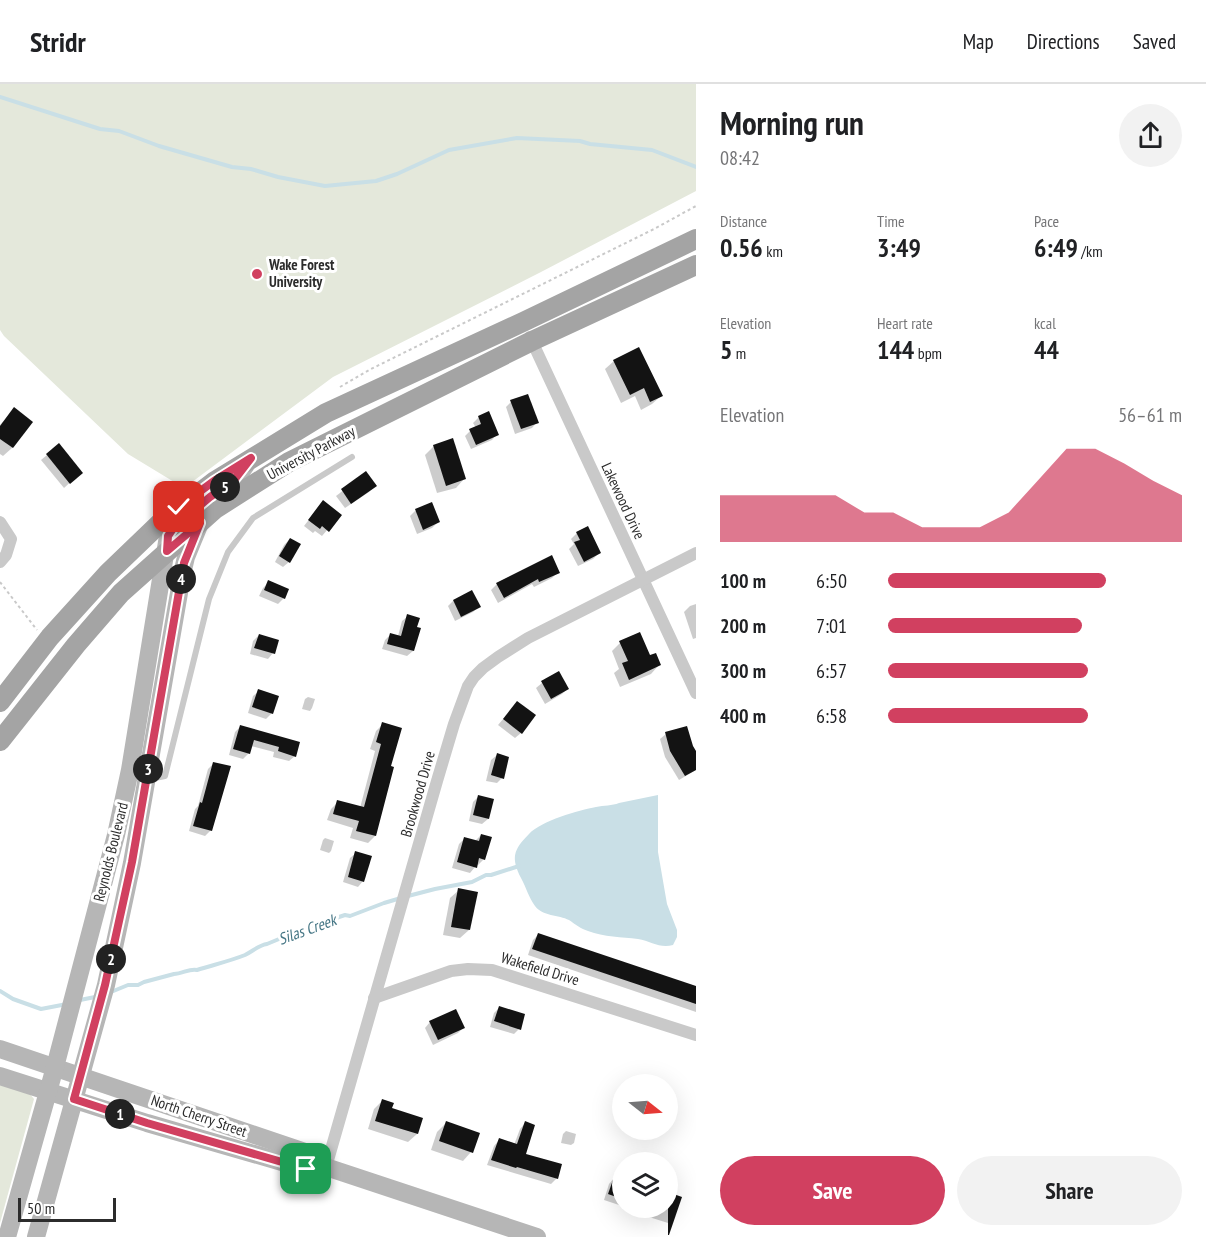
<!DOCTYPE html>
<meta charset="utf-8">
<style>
:root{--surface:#fff;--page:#f2f2f2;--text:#202124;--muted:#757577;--line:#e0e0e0;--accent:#d14060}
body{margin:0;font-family:"PT Sans Narrow",sans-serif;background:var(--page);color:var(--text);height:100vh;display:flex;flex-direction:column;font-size:22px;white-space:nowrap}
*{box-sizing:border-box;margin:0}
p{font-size:20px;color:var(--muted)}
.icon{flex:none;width:33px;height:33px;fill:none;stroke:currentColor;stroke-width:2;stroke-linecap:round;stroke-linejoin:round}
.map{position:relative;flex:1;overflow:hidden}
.details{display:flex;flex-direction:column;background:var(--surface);width:510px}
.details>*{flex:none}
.needle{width:39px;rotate:107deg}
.controls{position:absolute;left:612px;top:990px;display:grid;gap:12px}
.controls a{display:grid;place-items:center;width:66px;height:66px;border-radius:50%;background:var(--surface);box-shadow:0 6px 24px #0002;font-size:30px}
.scale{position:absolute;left:18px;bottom:15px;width:98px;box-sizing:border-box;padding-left:6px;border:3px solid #2c2c2c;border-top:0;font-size:16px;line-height:21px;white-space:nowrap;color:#2c2c2c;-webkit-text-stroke:4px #fff;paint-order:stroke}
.pin{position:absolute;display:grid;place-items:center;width:51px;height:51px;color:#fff;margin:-26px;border-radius:12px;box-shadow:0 3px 9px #0006}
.km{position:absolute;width:30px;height:30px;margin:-15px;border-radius:50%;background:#222;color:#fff;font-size:16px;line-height:30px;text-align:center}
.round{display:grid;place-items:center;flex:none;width:63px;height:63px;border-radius:32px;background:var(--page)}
.overview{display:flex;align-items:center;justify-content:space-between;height:102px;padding:0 24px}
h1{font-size:33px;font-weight:800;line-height:45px}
.figures{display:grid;grid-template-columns:repeat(3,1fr);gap:9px;height:102px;padding:6px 24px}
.figures div{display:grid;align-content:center}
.figures b{font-size:26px;font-weight:800}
.figures small{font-size:16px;font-weight:400}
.figures p{font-size:16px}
.chart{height:168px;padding:12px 24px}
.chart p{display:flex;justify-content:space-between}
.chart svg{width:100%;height:108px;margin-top:6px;fill:var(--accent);opacity:.7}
.button{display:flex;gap:12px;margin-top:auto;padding:12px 24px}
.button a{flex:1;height:69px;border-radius:36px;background:var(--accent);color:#fff;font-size:24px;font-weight:800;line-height:69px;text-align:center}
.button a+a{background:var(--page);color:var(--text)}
ul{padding:0 24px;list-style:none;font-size:20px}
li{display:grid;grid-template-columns:96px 72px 1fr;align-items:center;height:45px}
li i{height:15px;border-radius:8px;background:var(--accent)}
header{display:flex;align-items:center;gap:36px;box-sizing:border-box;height:84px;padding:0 30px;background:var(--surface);border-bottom:2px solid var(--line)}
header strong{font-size:28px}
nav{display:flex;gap:33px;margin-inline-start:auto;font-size:21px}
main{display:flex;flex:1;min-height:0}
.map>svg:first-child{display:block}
.green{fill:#e4e8db}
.water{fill:#c9dfe6}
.shadow{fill:#0003}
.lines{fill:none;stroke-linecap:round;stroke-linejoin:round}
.stream{stroke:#c9dfe6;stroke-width:4}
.building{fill:#131313}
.path{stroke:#c9c9c9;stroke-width:2;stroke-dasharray:3 3;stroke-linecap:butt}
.service{stroke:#c9c9c9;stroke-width:6}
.minor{stroke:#c9c9c9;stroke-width:12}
.secondary{stroke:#b6b6b6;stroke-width:18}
.primary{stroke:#a4a4a4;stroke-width:20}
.route-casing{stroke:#fff;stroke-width:12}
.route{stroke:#d14060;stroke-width:8}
.poi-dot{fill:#d14060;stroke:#fff;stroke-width:2}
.labels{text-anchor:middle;stroke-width:6;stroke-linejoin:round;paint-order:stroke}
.poi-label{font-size:15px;font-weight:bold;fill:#2c2c2c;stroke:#fff;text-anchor:start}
.street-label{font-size:15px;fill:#2c2c2c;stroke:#fff}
.water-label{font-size:16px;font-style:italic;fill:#447584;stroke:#fff}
</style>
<header>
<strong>Stridr</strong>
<nav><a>Map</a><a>Directions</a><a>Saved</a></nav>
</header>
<main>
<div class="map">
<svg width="696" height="1153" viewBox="0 0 696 1153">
<rect width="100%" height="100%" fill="#fff"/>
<g class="green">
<polygon points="0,0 696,0 696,107 541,188 333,293 184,404 128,370 4,252 0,246"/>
<polygon points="0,999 30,1010 34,1015 0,1139"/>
</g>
<path class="water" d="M658,711V768L667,820L677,846V853L673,861C660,865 651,857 638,855C622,853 604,853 588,847C581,845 575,840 569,836C559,831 542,832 535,822C529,814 526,803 521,794C511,774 513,766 529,750C541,737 579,726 596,723C604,721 612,722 619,719Z"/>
<g class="shadow">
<polygon points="614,277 661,312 652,320 641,326 635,312 621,319 605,285"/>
<polygon points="511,318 537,338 532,344 515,350 506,323"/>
<polygon points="14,325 31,338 12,364 3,372 0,370 0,341"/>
<polygon points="479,333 497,350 492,356 471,365 465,352 470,347 476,344 473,339"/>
<polygon points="434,362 464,395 456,404 437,409 425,371"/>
<polygon points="47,371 75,394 64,404 41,376"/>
<polygon points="366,389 375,402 369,408 345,424 336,412"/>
<polygon points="431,420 438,438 432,444 417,450 410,432 415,427"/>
<polygon points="318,424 340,431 322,452 315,447 313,449 304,442"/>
<polygon points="577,449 599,469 593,475 578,482 569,465 574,460 571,455"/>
<polygon points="290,455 289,478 283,483 275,478 284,461"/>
<polygon points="558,488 552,494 534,503 532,500 498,519 491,506 497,500"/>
<polygon points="269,498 284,514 278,520 259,512 263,504"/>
<polygon points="453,517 479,523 473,528 455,537 448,522"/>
<polygon points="696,520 696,554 693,555 684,528 690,522"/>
<polygon points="408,532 413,567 407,572 382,565 385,556 391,550 398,552 402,537"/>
<polygon points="259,551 273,569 268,575 250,570 253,557"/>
<polygon points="620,559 650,573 659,581 651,590 620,603 614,589 619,585 612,567"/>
<polygon points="559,589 567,605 562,610 545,620 536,604 542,599"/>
<polygon points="259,607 272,629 266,635 248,629 253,612"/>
<polygon points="308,613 315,615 312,624 310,627 302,625 305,615"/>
<polygon points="517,619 521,649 515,654 498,641"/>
<polygon points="383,640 389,683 375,752 368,759 350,754 353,744 327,736 331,725 338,718 360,724 375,667 370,665 376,647"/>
<polygon points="241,642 299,659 295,672 289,677 273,673 274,668 251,662 249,669 243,675 229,671 235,648"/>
<polygon points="666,650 692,663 696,670 696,686 679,696 665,673 660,655"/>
<polygon points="497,671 502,694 497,699 486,697 491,676"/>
<polygon points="214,679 211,746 205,752 189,747 195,725 198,722 208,685"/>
<polygon points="479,712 488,735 482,740 469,737 473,718"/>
<polygon points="481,751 484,775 478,781 476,780 475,783 470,789 452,784 459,760 465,754 475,757"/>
<polygon points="325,754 334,757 331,767 329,769 320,766 323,756"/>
<polygon points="356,769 363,797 358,803 343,798 350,774"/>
<polygon points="459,806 469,846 460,854 443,851 450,814"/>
<polygon points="538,851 696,904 696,928 528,871 533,856"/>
<polygon points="500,923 519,945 514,950 490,943 494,929"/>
<polygon points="430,938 463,944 458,949 433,961 425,944"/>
<polygon points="383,1016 391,1025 421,1035 417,1050 408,1058 368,1045 374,1025"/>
<polygon points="446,1039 471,1068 463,1077 431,1066 437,1048"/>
<polygon points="525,1039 524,1071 557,1094 551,1100 487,1081 494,1062 499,1056 514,1061 520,1045"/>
<polygon points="566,1047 576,1050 574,1059 571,1061 561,1059 563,1050"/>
<polygon points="614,1094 622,1097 622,1122 604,1116 609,1100"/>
<polygon points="668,1109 680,1114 668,1139 649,1133 652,1124 668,1124"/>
</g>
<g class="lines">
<g class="stream">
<polyline points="0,13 100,45 119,47 159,62 232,83 251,85 278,93 325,102 376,97 397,90 449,66 517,54 580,57 590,60 652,66 696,83"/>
<polyline points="408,812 435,805 472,798 486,791 491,791 519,782"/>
<polyline points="0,907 13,915 41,925 67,920"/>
<path d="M111,908L128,901H138L144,898L174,890C182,890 190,884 197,886C213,881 230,877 245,871C253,867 259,861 267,860L303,845L345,831L350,832L384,819L401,814"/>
<polyline points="80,916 95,913"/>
</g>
</g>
<g class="building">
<polygon points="639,263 663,312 650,318 644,304 630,311 613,276"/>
<polygon points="528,310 539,339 521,345 510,316"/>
<polygon points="14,323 33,338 13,364 0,355 0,342"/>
<polygon points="489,327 499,351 476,361 469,345 481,340 478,332"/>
<polygon points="453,354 466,395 446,402 433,361"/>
<polygon points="59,359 83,389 70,400 46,370"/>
<polygon points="366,387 377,402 351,420 341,405"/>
<polygon points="323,416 342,431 329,448 322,442 320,445 308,436"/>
<polygon points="432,418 440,438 423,446 415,425"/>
<polygon points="588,442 601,469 584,478 574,458 580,456 576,448"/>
<polygon points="290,454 301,460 290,479 279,472"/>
<polygon points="552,471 560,489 539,498 538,495 504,514 496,499"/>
<polygon points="268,496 289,505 285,515 264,506"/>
<polygon points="472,506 481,523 461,533 453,516"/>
<polygon points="407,530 420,534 417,543 421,544 414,567 387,560 390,549 401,552"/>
<polygon points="640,548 650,571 656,569 661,581 629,596 622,579 628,577 619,557"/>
<polygon points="259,550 279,556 275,570 254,564"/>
<polygon points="559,587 569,605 551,615 541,597"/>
<polygon points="258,605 279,612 273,630 252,623"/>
<polygon points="517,617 536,631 522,650 503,635"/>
<polygon points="382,638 402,644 391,682 394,683 376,752 356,747 359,737 333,730 337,716 364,723 381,660 376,658"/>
<polygon points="240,641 300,658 296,673 278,667 279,663 254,656 250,670 233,665"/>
<polygon points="687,642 693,662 696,667 696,686 685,692 670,667 665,648"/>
<polygon points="497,669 509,673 504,695 491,691"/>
<polygon points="213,678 231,682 212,747 193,742 200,718 202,719"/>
<polygon points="478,711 494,715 489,735 473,731"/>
<polygon points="481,750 492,753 485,776 479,774 477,784 457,778 464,753 479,757"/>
<polygon points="355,767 372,772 364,798 348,793"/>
<polygon points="458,804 478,808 470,846 451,843"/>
<polygon points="538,849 696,902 696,920 532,865"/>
<polygon points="499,922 525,930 521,946 494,937"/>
<polygon points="456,925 465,944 438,956 429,937"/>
<polygon points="382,1015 394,1019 392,1024 423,1034 418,1050 375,1037"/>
<polygon points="446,1037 480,1049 473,1069 439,1057"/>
<polygon points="525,1037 535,1041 526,1070 562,1080 558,1095 517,1083 516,1084 491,1076 499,1054 517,1060"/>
<polygon points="614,1093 622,1095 622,1115 608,1110"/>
<polygon points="668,1108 682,1113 669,1151 668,1151"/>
</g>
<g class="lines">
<g class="path">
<polyline points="340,303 371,285 654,145 696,122"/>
<polyline points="0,498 37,546"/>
</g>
<polyline class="service" points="150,695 165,692 209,515 228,468 253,434 352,373"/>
<g class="minor">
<polyline points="530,253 696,609"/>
<polyline points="0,438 11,455 6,471 0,478"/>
<polyline points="374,914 451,887 468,885 492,886 696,951"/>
<polyline points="326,1083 437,697 454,640 468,602 474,593 483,584 498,573 528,554 696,469"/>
</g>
<g class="secondary">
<polyline points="0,965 311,1070 326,1083 537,1153"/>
<polyline points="0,992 147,1039 306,1085 326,1083"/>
<path d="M7,1153L55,983L116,751L130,686L168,452C178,430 217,413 234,396C239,392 242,386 246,381"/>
<polyline points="36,1153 106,901 132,779 183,486 186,473 200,439"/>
</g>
<g class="primary">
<polyline points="0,618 50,553 108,489 159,440 215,397 326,329 523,238 696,155"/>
<polyline points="0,657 76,561 121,509 215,425 289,378 532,257 696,181"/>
</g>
</g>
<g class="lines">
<g class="route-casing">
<polyline id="route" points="179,423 214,397 251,374 234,396 210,413 174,443 168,452 167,467 200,439 184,479 132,778 105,901 74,1015 147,1039 306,1085"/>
</g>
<use href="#route" class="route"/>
</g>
<circle class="poi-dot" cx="257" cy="190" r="6"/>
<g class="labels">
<g class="poi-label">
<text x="269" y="186">Wake Forest<tspan x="269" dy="17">University</tspan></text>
</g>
<g class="street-label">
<text transform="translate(311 369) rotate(-28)" y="5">University Parkway</text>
<text transform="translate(623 417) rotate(65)" y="5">Lakewood Drive</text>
<text transform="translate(418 710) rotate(-74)" y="5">Brookwood Drive</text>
<text transform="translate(111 768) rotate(-76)" y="5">Reynolds Boulevard</text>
<text transform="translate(540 885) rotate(17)" y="5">Wakefield Drive</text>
<text transform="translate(199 1032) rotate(19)" y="5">North Cherry Street</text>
</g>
<g class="water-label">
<text transform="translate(307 845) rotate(-20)" y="6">Silas Creek</text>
</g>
</g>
</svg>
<div class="controls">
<a><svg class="needle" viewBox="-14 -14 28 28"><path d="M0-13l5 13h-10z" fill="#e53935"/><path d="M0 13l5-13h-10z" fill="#757577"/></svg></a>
<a><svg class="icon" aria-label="layers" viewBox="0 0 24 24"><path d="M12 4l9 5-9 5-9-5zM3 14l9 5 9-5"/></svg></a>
</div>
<div class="scale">50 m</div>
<div class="pin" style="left:306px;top:1085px;background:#1e9e55"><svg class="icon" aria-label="arrive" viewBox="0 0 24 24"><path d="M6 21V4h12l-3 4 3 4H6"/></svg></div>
<div class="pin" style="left:179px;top:423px;background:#d93025"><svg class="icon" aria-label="check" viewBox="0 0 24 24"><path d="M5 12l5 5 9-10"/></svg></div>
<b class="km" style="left:120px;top:1030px">1</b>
<b class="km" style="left:111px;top:875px">2</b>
<b class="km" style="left:148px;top:685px">3</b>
<b class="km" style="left:181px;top:495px">4</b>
<b class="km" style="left:225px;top:403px">5</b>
</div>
<section class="details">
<div class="overview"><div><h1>Morning run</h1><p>08:42</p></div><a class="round"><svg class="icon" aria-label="share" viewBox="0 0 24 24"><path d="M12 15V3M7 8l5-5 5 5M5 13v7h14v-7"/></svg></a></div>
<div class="figures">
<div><p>Distance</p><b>0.56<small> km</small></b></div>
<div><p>Time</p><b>3:49</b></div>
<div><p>Pace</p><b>6:49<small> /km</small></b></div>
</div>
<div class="figures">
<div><p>Elevation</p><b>5<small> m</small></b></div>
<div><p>Heart rate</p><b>144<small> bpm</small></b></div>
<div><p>kcal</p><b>44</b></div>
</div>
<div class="chart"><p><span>Elevation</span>56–61 m</p>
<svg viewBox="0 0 160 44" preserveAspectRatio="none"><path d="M0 44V25L10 25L20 25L30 25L40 25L50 32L60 32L70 38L80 38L90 38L100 32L110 19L120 6L130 6L140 12L150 19L160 25V44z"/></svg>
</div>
<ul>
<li><b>100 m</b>6:50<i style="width:74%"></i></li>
<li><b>200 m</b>7:01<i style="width:66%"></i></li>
<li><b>300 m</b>6:57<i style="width:68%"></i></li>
<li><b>400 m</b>6:58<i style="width:68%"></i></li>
</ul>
<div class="button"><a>Save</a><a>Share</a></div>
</section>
</main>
